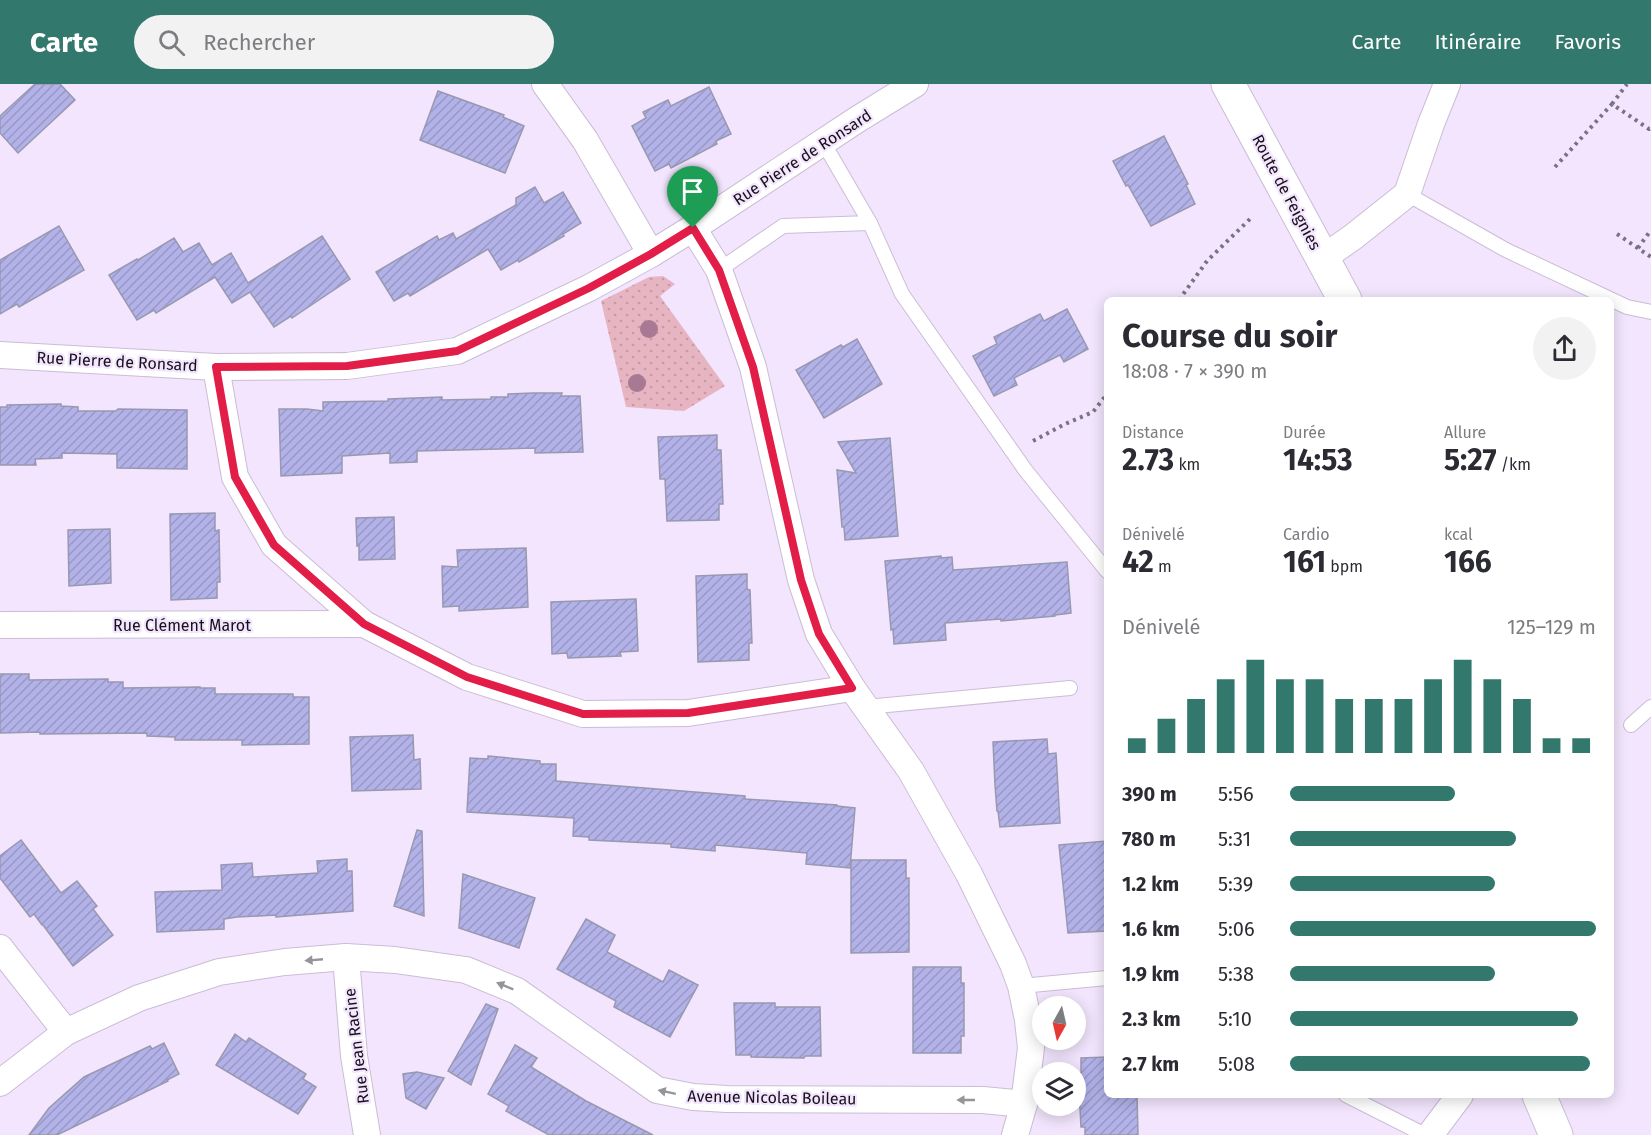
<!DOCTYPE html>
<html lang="fr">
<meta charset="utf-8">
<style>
:root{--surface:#fff;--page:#f2f2f3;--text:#2b2b33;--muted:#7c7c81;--accent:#33786d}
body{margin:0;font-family:"Fira Sans",sans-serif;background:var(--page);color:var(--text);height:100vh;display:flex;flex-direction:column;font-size:22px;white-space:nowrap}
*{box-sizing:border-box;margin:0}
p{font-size:20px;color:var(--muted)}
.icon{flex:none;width:33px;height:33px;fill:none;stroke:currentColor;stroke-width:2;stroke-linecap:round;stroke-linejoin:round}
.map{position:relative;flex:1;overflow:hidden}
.drawer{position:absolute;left:1104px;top:213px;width:510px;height:801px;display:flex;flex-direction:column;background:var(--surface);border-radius:9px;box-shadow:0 3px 15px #0003}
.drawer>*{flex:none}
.needle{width:39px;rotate:188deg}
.tools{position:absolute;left:1032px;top:912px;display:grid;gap:12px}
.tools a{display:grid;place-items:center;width:54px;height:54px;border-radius:50%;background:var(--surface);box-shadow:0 3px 15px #0003;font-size:30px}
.pin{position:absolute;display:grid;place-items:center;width:51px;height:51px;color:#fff;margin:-62px -26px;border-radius:50% 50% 50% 0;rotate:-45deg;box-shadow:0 0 6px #0007}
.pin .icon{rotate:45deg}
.round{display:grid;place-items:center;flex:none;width:63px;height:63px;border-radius:32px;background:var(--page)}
.summary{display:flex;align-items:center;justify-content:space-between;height:102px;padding:0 18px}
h1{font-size:33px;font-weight:700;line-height:45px}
.figures{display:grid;grid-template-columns:repeat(3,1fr);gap:9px;height:102px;padding:6px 18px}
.figures div{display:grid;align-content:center}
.figures b{font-size:30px;font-weight:700}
.figures small{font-size:16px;font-weight:400}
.figures p{font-size:16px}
.chart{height:168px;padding:12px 18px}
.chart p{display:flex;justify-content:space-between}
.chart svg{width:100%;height:108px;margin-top:6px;stroke:var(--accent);stroke-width:6}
ul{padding:0 18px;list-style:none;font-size:20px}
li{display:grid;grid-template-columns:96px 72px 1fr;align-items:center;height:45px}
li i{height:15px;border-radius:8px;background:var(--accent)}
header{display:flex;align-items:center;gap:36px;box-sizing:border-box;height:84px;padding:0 30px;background:var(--accent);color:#fff}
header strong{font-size:28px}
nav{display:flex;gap:33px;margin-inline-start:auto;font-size:21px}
.search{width:420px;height:54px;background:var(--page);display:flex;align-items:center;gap:15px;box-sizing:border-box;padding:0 21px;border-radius:33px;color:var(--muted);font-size:22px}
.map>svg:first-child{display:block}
.grass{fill:url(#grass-dots)}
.building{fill:url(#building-hatch);stroke:#9898b0;stroke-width:1.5}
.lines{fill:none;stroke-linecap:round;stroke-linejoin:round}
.service-casing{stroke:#cabdd4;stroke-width:16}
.minor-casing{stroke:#cabdd4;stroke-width:28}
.tertiary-casing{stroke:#cabdd4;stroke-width:35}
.path{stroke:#7b7281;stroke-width:4;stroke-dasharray:3 4.5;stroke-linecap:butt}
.service{stroke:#fff;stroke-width:14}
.minor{stroke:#fff;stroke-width:26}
.tertiary{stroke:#fff;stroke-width:33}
.tree{fill:#a87993}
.oneway{fill:#969498}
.route-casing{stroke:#fff;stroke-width:12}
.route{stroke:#e11d48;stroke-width:8}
.labels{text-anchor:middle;stroke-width:4.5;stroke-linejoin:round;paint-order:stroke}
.street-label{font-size:16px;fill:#161119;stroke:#f2e5fd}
</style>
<header>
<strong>Carte</strong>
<div class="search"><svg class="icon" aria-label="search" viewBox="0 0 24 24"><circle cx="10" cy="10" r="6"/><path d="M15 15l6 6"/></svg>Rechercher</div>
<nav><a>Carte</a><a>Itinéraire</a><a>Favoris</a></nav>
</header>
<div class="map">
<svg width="1651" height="1051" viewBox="0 0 1651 1051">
<defs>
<pattern id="grass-dots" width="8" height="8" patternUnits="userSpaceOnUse" patternTransform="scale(1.5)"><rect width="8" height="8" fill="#e7b5c2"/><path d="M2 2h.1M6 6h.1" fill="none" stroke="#c59ba6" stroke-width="1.8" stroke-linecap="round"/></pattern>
<pattern id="building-hatch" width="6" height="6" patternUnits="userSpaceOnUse" patternTransform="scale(1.5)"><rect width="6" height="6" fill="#b2b2e9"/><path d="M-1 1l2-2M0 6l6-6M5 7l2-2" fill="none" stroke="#9898c7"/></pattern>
</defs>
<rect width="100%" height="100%" fill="#f2e5fd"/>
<polygon class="grass" points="663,192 675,200 660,212 725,302 684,327 626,323 601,217 649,193"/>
<g class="building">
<polygon points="35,0 60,0 75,16 18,69 0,49 0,32"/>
<polygon points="709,3 731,50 716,57 717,60 671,84 669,80 655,87 632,42 646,34 643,28 668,16 671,22"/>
<polygon points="438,7 504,31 503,33 524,42 505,89 420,56"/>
<polygon points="1164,52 1188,100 1186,101 1195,120 1151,142 1128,101 1126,102 1113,77"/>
<polygon points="535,103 544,119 563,108 581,139 563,150 564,152 519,178 518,176 501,186 488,165 410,212 408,209 394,217 376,188 437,152 439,156 453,149 456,155 516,121 516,114"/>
<polygon points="59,142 84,186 19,223 17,220 0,230 0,176"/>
<polygon points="322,152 350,195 292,234 291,232 274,243 250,208 232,219 215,193 156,229 154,226 137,236 109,191 137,175 138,176 174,154 183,168 199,159 212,181 231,169 248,199"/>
<polygon points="1067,225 1088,265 1064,278 1060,271 1014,294 1017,301 994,312 973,272 997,260 994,253 1040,230 1044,237"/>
<polygon points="857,255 882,300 824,334 796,286 841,261 843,263"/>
<polygon points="533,309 562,309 561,312 580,312 583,368 535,369 535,364 417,367 417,378 390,379 390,369 342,372 342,389 281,392 279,325 307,325 323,327 323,318 388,317 388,315 442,313 442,316 491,315 491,313 508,313 508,310"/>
<polygon points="61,320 61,322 78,323 78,327 116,327 118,325 187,326 187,385 117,384 117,370 62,369 62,374 35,375 36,381 0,381 0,323 7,323 7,321"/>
<polygon points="717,351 717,366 721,366 723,420 719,420 719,436 667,437 665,395 660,395 658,353"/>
<polygon points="890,354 898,452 845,456 844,443 842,443 837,386 856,389 838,358"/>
<polygon points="215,429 215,447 219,446 220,498 217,498 217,514 171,516 170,430"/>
<polygon points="394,433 395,475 359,476 359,461 357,462 356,434"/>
<polygon points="110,445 111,499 69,502 68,446"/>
<polygon points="526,464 528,523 459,527 459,522 443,523 442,482 458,483 457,466"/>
<polygon points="941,472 941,474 952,473 953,486 1067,478 1071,529 1055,531 1055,532 1001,537 1001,535 945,539 946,556 894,560 893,545 891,546 885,477"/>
<polygon points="747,490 747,505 750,506 752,559 749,559 749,576 698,578 696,492"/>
<polygon points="636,515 638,567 620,568 621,572 594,573 568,574 567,569 552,570 551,518"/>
<polygon points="0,590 29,590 29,596 108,595 108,598 123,598 123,604 200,603 200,604 215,604 215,610 293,610 293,613 309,613 309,660 242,661 242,656 175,656 175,653 147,652 147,649 40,650 40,648 0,649"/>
<polygon points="413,651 414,676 420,675 421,705 352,707 350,653"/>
<polygon points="1047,655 1048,670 1056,669 1060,739 1000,743 998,727 997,727 995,701 993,658"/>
<polygon points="488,672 540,677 540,680 556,680 556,697 745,712 745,715 837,721 837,722 855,724 850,784 806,780 807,769 715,761 715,767 671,763 671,760 589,756 589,753 573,752 574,734 467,728 470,674 488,675"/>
<polygon points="417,746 422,747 424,832 394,822"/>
<polygon points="21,756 61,809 77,797 97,822 93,825 113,851 73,882 43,841 42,841 34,830 30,833 0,794 0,772"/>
<polygon points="1107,757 1107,847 1068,849 1059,761"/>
<polygon points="347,775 347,787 352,787 353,827 276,833 276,831 237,833 224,835 224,845 157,848 155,808 222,806 221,781 252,779 253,793 318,789 317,777"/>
<polygon points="851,776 906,776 906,794 909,794 909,868 851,869"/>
<polygon points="463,790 535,814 519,864 459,844"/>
<polygon points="586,835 615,851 607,868 663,898 669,886 698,901 670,953 614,923 616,917 557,885"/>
<polygon points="913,883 961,883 961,899 964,899 964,952 961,952 961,969 913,969"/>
<polygon points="734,919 775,919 775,923 820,923 821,972 805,972 804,974 751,973 751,971 736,971"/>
<polygon points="486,920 498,925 471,1001 448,987"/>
<polygon points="235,950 246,958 249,954 306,990 303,995 316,1003 298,1030 216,981"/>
<polygon points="164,959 179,990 167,996 168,997 57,1051 29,1051 49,1024 84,993 150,962 152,965"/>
<polygon points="515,961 537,974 531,983 586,1017 653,1051 549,1051 506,1027 509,1022 488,1010"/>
<polygon points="1107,973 1107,1011 1137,1011 1138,1051 1085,1051 1085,1043 1081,1043 1078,989 1081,989 1081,974"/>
<polygon points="417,988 444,994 426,1025 406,1014 403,990"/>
</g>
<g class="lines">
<g class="service-casing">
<g id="service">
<polyline points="1407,110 1506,166 1627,223 1651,228"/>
<polyline points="870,139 902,210 1026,387 1107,487"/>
<polyline points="719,186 783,142 870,139 823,58"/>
<polyline points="866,623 1070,604"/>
<polyline points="1631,641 1651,623"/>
<polyline points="1021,902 1107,894"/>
<polyline points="1346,1011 1425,1051"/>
</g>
</g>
<g class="minor-casing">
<g id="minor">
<polyline points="545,0 585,56 651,170"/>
<polyline points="693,144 719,186 753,283 801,496 819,550 852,604 911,687 969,790 1013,880 1021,902 1028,936 1031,964 1024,1020 1015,1051"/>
<polyline points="1323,174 1353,153 1407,110 1431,40 1447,0"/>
<polyline points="0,271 216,283 347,282 457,267 589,204 651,170 693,144 858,35 915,0"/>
<polyline points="216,283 235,393 274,461 364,540 467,593 583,630 688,629 852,604"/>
<polyline points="0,541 364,540"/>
<polyline points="0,864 66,948"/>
<polyline points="346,873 354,972 367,1051"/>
<polyline points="0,999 66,948 139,914 219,888 285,878 346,873 395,876 466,886 517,907 657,1006 693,1013 727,1015 983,1016 1024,1020"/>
<polyline points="1430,1051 1460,1011"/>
</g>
</g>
<g class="tertiary-casing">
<g id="tertiary">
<polyline points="1228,0 1345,216"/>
<polyline points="1539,1011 1556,1051"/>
</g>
</g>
<g class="path">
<polyline points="1612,20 1627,0"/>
<polyline points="1555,83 1612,20 1649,45 1651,44"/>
<polyline points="1617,150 1651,173"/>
<polyline points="1638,164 1651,146"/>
<polyline points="1179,216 1207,177 1250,135"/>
<polyline points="1033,357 1065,340 1093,328 1107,310"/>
</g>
<use href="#service" class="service"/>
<use href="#minor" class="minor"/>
<use href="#tertiary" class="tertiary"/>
</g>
<g class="tree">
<circle cx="649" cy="245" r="9"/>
<circle cx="637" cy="299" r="9"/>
</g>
<defs><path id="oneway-solid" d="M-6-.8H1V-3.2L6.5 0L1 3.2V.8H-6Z" transform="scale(1.5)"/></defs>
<g class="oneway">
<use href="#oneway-solid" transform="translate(314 876) rotate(175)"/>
<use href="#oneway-solid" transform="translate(505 902) rotate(-158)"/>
<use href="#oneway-solid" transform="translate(667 1008) rotate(-168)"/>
<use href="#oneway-solid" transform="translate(966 1016) rotate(-180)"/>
</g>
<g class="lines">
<g class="route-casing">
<polygon id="route" points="693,144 719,186 753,283 801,496 819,550 852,604 688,629 583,630 467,593 364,540 274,461 235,393 216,283 347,282 457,267 589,204 651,170"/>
</g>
<use href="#route" class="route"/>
</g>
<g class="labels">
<g class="street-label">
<text transform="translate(802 73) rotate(-33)" y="6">Rue Pierre de Ronsard</text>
<text transform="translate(1287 108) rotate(62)" y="6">Route de Feignies</text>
<text transform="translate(117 277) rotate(3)" y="6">Rue Pierre de Ronsard</text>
<text x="182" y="547">Rue Clément Marot</text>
<text transform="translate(356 962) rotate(-97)" y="6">Rue Jean Racine</text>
<text transform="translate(772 1013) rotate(1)" y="6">Avenue Nicolas Boileau</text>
</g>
</g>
</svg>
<div class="tools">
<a><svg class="needle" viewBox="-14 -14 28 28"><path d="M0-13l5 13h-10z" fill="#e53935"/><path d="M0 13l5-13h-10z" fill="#7c7c81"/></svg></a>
<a><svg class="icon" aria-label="layers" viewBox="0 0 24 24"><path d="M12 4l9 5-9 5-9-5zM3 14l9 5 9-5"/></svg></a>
</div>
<div class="pin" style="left:693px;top:144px;background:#1e9e55"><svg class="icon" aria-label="arrive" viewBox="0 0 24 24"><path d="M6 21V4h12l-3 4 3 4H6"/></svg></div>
<section class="drawer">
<div class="summary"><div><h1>Course du soir</h1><p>18:08 · 7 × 390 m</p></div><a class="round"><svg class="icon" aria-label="share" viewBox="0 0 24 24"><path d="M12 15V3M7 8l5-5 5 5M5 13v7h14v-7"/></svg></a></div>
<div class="figures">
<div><p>Distance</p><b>2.73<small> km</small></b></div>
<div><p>Durée</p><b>14:53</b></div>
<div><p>Allure</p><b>5:27<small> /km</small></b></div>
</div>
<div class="figures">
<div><p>Dénivelé</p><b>42<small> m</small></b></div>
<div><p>Cardio</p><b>161<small> bpm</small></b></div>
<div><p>kcal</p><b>166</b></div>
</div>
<div class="chart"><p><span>Dénivelé</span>125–129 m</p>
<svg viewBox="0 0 160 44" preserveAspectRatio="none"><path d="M5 44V38M15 44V30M25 44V22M35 44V14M45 44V6M55 44V14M65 44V14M75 44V22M85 44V22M95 44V22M105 44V14M115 44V6M125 44V14M135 44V22M145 44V38M155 44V38"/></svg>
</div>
<ul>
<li><b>390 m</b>5:56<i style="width:54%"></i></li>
<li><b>780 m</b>5:31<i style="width:74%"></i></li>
<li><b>1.2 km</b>5:39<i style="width:67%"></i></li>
<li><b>1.6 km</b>5:06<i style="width:100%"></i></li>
<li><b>1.9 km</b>5:38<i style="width:67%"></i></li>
<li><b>2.3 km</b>5:10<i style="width:94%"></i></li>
<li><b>2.7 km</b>5:08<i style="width:98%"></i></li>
</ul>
</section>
</div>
